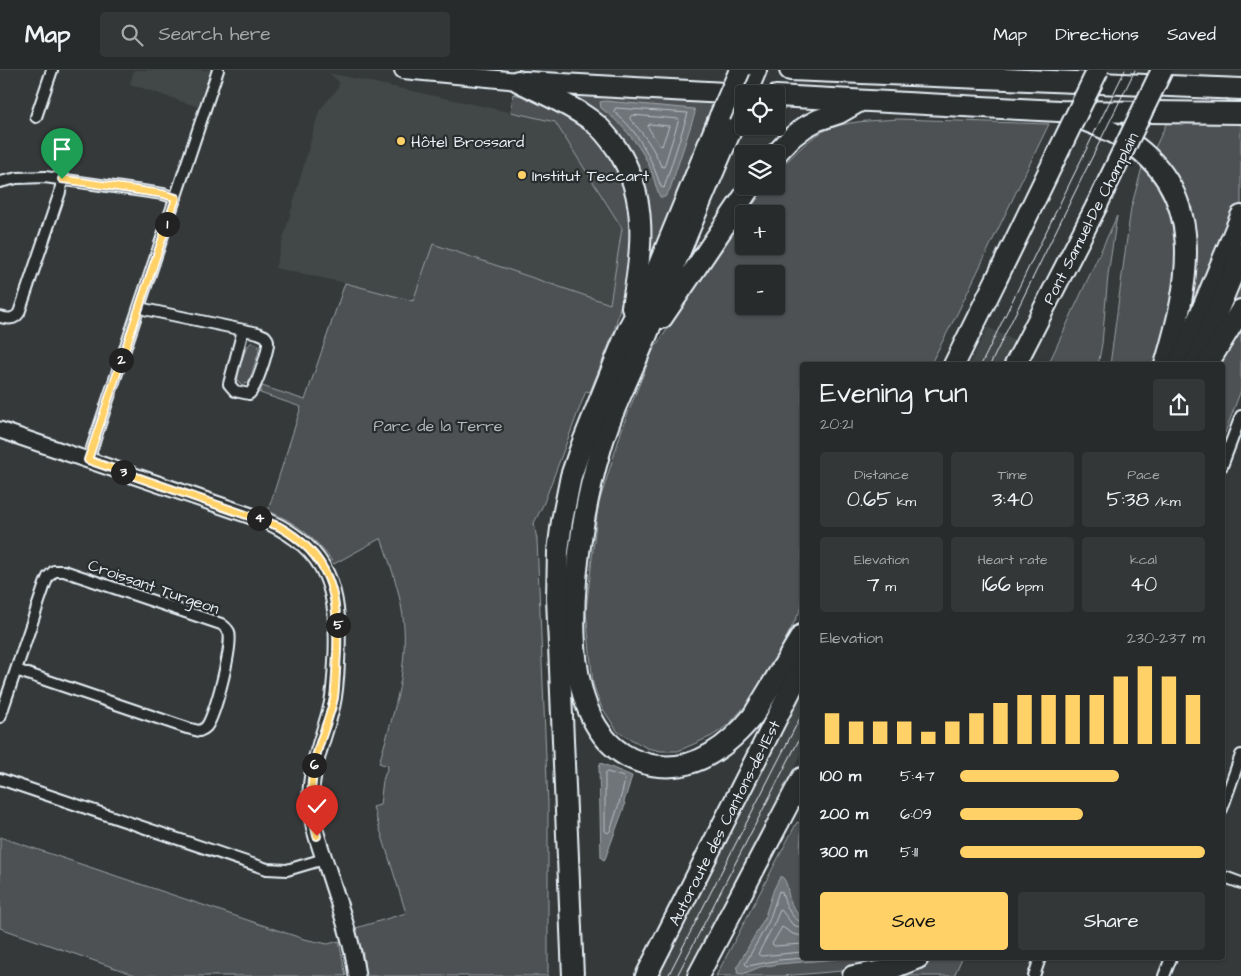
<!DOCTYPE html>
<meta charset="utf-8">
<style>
:root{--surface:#282b2c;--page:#343738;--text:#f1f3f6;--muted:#a5a7a9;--line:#444748;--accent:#ffd166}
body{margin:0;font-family:"Architects Daughter",sans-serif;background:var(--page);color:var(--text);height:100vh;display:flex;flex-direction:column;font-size:19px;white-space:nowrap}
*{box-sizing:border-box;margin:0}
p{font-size:16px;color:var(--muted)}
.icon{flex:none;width:28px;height:28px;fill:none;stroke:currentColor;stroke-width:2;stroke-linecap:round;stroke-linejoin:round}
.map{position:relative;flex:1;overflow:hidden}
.sheet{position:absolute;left:800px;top:292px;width:425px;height:598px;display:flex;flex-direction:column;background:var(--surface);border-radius:5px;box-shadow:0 1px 4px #0004,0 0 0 1px var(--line)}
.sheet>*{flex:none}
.buttons{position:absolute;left:735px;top:15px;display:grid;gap:10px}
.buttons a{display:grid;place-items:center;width:50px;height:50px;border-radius:5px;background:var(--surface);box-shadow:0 1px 4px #0004,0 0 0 1px var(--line);font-size:25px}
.pin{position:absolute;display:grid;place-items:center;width:42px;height:42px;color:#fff;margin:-51px -21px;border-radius:50% 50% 50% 0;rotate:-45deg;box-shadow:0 0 5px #0007}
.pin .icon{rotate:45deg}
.km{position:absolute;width:25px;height:25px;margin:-12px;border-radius:50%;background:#222;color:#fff;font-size:14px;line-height:25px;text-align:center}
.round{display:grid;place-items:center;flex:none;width:52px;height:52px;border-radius:5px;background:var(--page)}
.head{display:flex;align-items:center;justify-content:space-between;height:85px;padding:0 20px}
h1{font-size:28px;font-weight:600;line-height:38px}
.figures{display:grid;grid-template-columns:repeat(3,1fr);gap:8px;height:85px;padding:5px 20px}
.figures div{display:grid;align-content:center;border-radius:5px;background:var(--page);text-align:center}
.figures b{font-size:21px;font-weight:600}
.figures small{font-size:14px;font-weight:400}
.figures p{font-size:14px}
.chart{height:140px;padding:10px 20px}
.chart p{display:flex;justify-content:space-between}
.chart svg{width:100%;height:90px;margin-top:5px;stroke:var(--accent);stroke-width:6}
.button{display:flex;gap:10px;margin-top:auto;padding:10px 20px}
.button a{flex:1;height:58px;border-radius:5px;background:var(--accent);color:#111;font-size:20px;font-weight:600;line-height:58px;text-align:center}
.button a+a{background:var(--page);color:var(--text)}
ul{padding:0 20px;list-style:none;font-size:16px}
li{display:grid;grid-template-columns:80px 60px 1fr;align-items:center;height:38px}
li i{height:12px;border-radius:6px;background:var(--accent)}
header{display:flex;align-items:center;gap:30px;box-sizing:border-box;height:70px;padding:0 25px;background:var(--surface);border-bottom:1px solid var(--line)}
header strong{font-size:24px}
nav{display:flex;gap:28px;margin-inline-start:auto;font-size:18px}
.search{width:350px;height:45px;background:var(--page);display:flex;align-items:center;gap:12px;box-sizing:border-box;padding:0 18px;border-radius:5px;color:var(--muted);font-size:19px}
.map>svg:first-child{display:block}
.built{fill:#424647}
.green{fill:#4d5152;stroke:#9aa1a5;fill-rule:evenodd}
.water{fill:#707579;stroke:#a0a7ac}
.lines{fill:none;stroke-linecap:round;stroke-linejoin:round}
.shore{stroke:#b8bfc5;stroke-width:1}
.street-casing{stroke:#e8f1f8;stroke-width:14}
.secondary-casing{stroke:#e8f1f8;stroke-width:19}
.primary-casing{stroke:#e8f1f8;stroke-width:20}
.highway-casing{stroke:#e8f1f8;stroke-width:24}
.street{stroke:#2a2d2e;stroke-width:10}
.secondary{stroke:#2a2d2e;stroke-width:15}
.primary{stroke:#2a2d2e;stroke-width:16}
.highway{stroke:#2a2d2e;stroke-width:20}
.tram{stroke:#e8f1f8;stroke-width:1}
.highway-bridge-casing{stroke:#e8f1f8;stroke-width:24;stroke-linecap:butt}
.highway-bridge{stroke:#2a2d2e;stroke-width:20}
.route-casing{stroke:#fff;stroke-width:10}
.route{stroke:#ffd166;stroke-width:6}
.poi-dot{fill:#ffd166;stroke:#2a2d2e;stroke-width:2}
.labels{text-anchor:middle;stroke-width:4.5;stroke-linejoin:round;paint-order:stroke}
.poi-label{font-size:16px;fill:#e8f1f8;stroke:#2a2d2e;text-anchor:start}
.street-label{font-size:16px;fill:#e8f1f8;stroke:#2a2d2e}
.park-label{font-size:16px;fill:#b2b9be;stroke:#2a2d2e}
</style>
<header>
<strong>Map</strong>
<div class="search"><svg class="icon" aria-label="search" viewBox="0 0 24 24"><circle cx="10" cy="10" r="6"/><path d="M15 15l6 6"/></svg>Search here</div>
<nav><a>Map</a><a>Directions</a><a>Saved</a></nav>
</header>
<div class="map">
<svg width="1241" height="906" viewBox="0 0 1241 906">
<rect width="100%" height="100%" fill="#35393a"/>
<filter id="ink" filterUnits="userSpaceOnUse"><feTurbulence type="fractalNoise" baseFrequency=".02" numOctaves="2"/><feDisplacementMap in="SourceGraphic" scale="10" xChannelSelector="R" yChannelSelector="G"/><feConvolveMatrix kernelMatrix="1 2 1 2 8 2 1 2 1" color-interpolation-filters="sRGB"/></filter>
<g filter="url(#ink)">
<g class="built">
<polygon points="134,0 210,0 198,37 130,14"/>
<polygon points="329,3 555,52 622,158 610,235 433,174 413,231 345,213 275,198 319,41 338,18 339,12"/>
<polygon points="988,257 1015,271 1003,295 969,295"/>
<polygon points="802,625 802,683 685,906 660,906"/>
</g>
<g class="green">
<polygon points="555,23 723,30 648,211 648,137 643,109 631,84"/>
<path d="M513,24L550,32L601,67L634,130L631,209L622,229L614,262L590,322L586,321L543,435L534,453L537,470L548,735V906H366L363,884L356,858L406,843L373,737L380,735L383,710L388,696L379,693C392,649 407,604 404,557C402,527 391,496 381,468L334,494C318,470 295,451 268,441L301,337L260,323L262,316L305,330L345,213L413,231L433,174L610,234L622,158L555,52L511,42Z"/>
<polygon points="1169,48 1241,50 1241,134 1181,278 1193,220 1196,189 1190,146 1154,80"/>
<path d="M898,49L1049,54L956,246L930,295H802V537L771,597L747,634L728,655L712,666L678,681H661L647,678L618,662L601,636L593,614L586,541L598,436L624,353L653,280L744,148V176H776V144H747L766,116H776V103C790,89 804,72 822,62C844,50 874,51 898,49ZM744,204H776V236H744Z"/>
<polygon points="1143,94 1168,126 1179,166 1178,197 1159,295 1110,295 1131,138"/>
<polygon points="1117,146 1108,205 1102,274 1098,295 1048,295"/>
<polygon points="1241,207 1241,233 1211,278"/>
<polygon points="1241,257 1241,320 1225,363 1222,362 1222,295 1218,295"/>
<path d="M252,272L259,275V281L250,309L248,313L242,315L238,311C236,303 245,276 252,272Z"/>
<polygon points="797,752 802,754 800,778 802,806 802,888 906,888 866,899 782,906 716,906"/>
<polygon points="0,767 304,869 328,874 339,871 346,906 138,906 0,858"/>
<polygon points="933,888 962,888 954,906 886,906 900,903"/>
</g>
<g class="water">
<path d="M605,31L694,39L695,43L670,119L665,127H660C655,116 653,103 648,93C637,71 620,52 601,38L600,32Z"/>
<polygon points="601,693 632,706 624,732 625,735 605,789 604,790 601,788 599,697"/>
<path d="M780,807H782C788,812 787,820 789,827C791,836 797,843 802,849V888H841L838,889L779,894L760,897L743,904L737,903L738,895L764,849L774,819Z"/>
</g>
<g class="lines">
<g class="shore">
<path d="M616,38L688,43L664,118L661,117C651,88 639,61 614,42Z"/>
<path d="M632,45L679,49L664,97L661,96C654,78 643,63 630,49Z"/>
<polygon points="650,54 669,56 662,76 659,75 648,57"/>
<path d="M607,702L624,707L625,710C621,728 616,744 610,761L608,763L605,761V704Z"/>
<path d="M802,852C791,850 784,832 782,822L779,821L769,851L745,894L748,896L779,890L805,888"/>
<polyline points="802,858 793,855 782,841 780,840 774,854 758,884 761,886 802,882"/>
<polyline points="802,866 793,864 782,857 772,874 775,876 802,874"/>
</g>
<g class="street-casing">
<g id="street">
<polyline points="36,47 52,0"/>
<polyline points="0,112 17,108 45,107 163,124 176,128"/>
<path d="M139,238L258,263L265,266C268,270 268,269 268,274C267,284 256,319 249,324L235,321L229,314L243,260"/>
<path d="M0,247C8,249 14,250 19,243L60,122L62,109"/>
<polyline points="88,390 218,0"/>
<polyline points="1222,396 1241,346"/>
<path d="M0,647L45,514L48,507L54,501H64L221,554C224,556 227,558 229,562C233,576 215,647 206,657C203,660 202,660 199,661L187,658L16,600"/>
<polyline points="0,709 267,799 287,800 324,789"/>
<polyline points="1222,739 1241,685"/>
<polyline points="1222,806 1241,813"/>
<polyline points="1034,906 1040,888"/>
<polyline points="1164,906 1171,888"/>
</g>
</g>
<g class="secondary-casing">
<path id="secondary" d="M0,360L269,452C329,480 339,520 337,582C336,599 336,617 332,635C324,668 309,699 311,734C312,757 321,779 328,800C339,835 352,869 357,906"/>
</g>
<g class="primary-casing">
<polyline id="primary" points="403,0 518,11"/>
</g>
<g class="highway-casing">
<g id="highway">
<polyline points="790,0 1241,19"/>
<path d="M518,11C543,24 570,34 592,51C602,58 610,69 617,79C649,127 642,183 632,237"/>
<polyline points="525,12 744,24"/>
<polyline points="746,24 756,0"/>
<polyline points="776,26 1059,41 1241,43"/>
<path d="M744,29C718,92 690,155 665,218C657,237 651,256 643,274C628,310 610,344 600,381C577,459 535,683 659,696C698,700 730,674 753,646L802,565"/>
<path d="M1071,45C1088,52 1107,58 1123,68C1210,121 1189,214 1165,295"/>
<polyline points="776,84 792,67 805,57 818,50 839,43 860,31"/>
<polyline points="662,248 751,116"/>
<polyline points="954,295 997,208"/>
<polyline points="1015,295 1096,137"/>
<polyline points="1179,295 1241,146"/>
<polyline points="1195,295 1241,184"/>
<polyline points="1207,295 1241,240"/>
<polyline points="573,906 557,528 558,482 562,451 571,406 581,377 629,257 647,224 720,46"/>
<path id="s1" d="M646,906L802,598"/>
<polyline points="698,906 802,708"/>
<polyline points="853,906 888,900 918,888"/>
</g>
</g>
<use href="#street" class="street"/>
<use href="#secondary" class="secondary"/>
<use href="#primary" class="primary"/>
<use href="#highway" class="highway"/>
<g class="tram">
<polyline points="981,295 1125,0"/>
<polyline points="990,295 1135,0"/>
<polyline points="668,906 802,644"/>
<polyline points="677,906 802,664"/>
</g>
<g class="highway-bridge-casing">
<g id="highway-bridge">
<polyline points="720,46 740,0"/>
<polyline points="1096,137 1162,0"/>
<polyline points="997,208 1098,0"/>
</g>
</g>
<use href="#highway-bridge" class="highway-bridge"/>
</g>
</g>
<g class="lines" filter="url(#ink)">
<g class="route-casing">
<path id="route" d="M62,109L163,124L176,128L88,390L278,456C331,485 339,525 337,582C336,597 336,613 334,628C330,647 322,664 317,683C309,711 310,738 317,766"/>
</g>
<use href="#route" class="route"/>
</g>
<g class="poi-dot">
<circle cx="401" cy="71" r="5"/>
<circle cx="522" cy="105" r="5"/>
</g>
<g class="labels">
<g class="poi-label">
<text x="411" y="77">Hôtel Brossard</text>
<text x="532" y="111">Institut Teccart</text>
</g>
<g class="street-label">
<text transform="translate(1090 148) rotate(-63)" y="6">Pont Samuel-De Champlain</text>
<text transform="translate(154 516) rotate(19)" y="6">Croissant Turgeon</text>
<text dy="6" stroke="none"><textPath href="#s1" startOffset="172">Autoroute des Cantons-de-l'Est</textPath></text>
</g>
<g class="park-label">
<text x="438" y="361">Parc de la Terre</text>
</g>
</g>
</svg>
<div class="buttons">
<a><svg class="icon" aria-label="locate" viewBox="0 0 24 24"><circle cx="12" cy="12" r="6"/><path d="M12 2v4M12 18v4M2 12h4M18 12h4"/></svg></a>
<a><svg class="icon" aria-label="layers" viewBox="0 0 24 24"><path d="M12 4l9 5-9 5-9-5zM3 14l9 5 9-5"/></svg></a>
<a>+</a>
<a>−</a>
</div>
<div class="pin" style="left:62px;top:109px;background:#1e9e55"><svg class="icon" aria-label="arrive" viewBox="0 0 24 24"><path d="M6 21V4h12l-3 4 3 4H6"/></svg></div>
<div class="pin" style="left:317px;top:766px;background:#d93025"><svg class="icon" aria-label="check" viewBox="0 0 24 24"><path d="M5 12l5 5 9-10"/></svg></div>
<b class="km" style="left:167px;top:154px">1</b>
<b class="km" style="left:121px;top:290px">2</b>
<b class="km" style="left:123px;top:402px">3</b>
<b class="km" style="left:259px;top:448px">4</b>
<b class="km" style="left:338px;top:555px">5</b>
<b class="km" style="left:314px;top:695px">6</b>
<section class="sheet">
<div class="head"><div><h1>Evening run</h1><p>20:21</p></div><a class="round"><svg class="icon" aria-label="share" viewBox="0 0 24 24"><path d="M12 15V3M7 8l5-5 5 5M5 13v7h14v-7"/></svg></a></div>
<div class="figures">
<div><p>Distance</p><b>0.65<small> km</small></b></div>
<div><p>Time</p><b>3:40</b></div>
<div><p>Pace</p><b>5:38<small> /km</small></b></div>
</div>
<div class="figures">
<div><p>Elevation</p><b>7<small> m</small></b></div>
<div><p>Heart rate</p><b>166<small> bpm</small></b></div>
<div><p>kcal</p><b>40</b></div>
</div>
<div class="chart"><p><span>Elevation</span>230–237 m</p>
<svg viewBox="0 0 160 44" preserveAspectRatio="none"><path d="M5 44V29M15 44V33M25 44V33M35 44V33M45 44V38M55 44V33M65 44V29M75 44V24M85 44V20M95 44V20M105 44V20M115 44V20M125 44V11M135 44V6M145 44V11M155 44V20"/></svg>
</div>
<ul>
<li><b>100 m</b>5:47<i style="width:65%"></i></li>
<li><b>200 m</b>6:09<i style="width:50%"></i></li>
<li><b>300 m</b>5:11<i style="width:100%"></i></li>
</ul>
<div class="button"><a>Save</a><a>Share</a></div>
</section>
</div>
